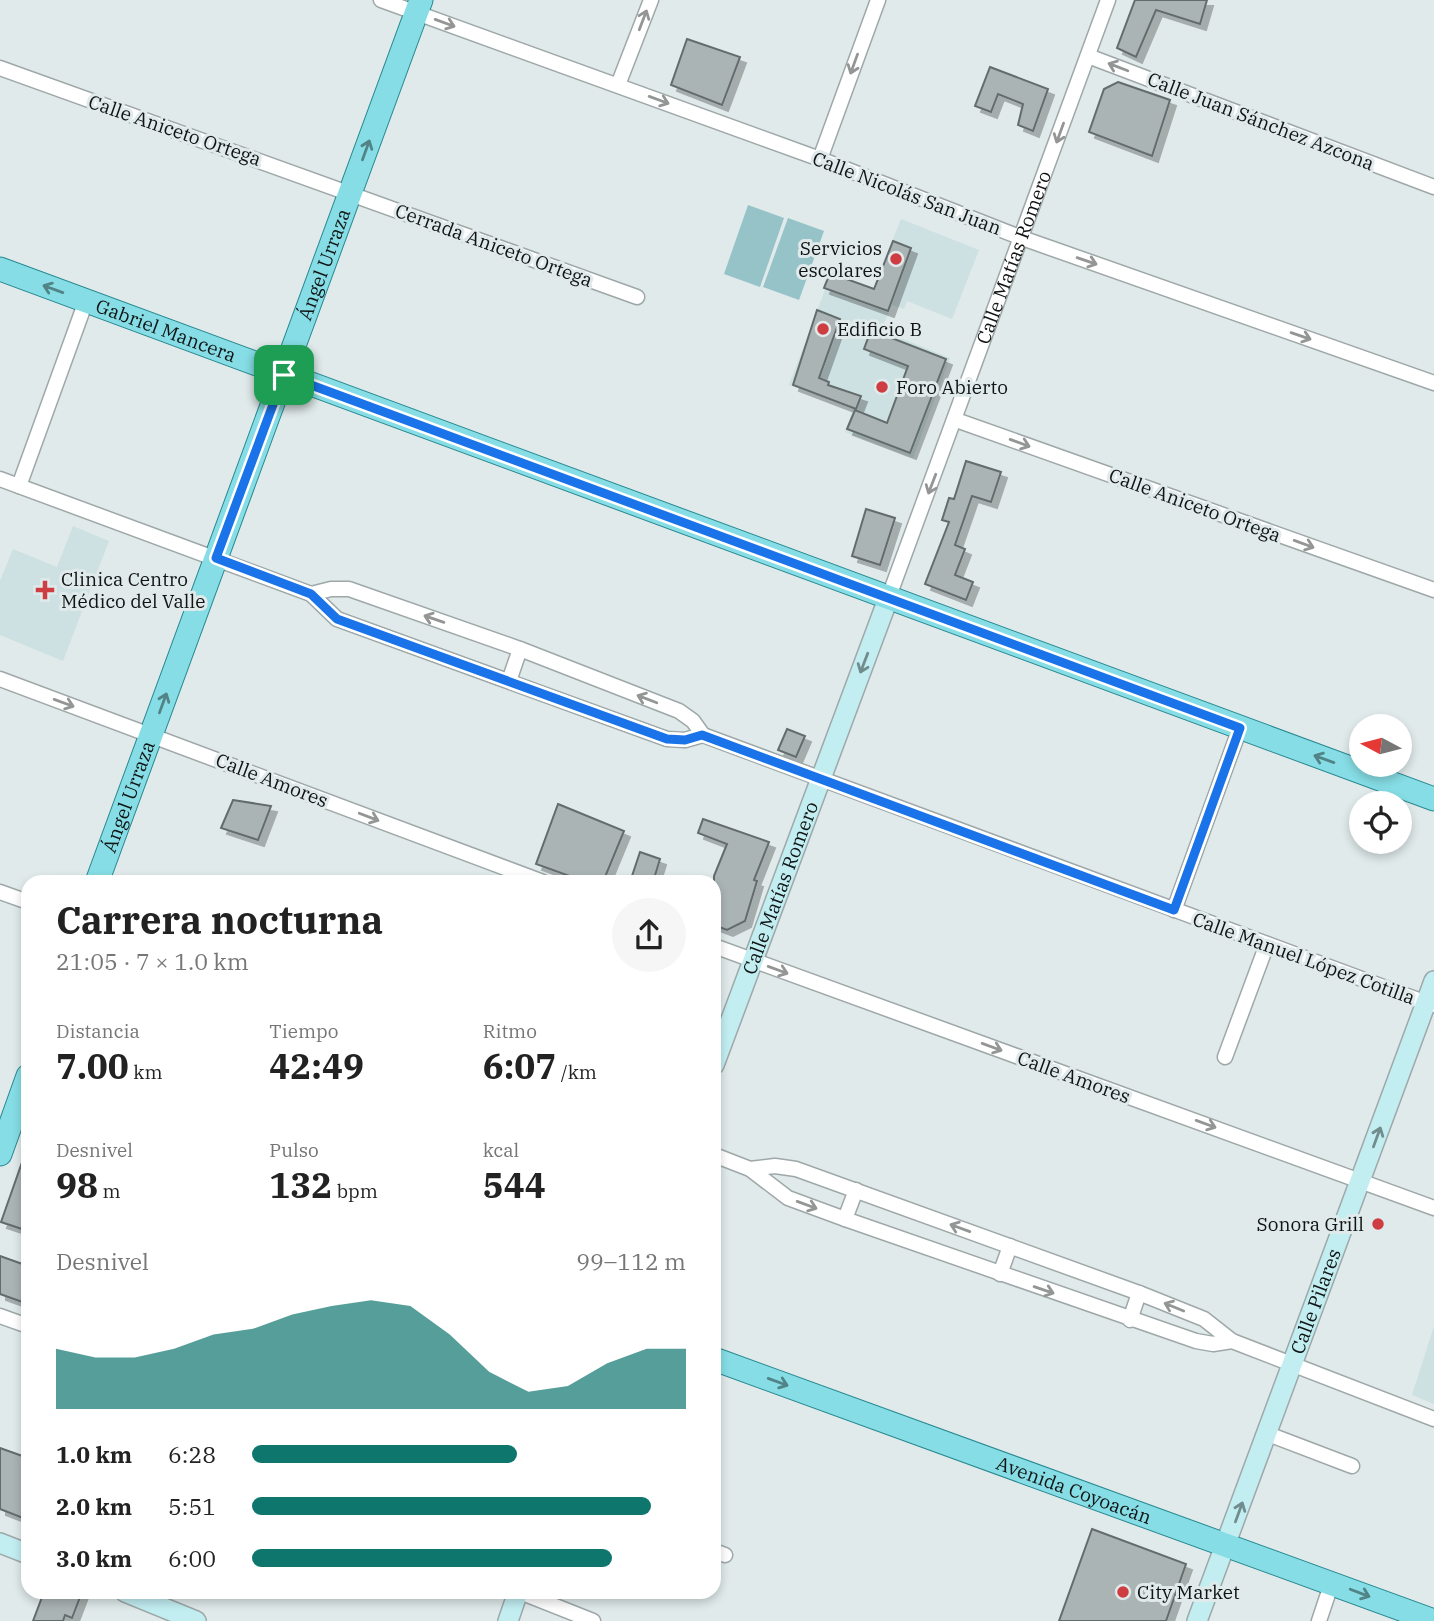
<!DOCTYPE html>
<html lang="es">
<meta charset="utf-8">
<style>
:root{--surface:#fff;--page:#f6f6f6;--text:#222;--muted:#767676;--accent:#0f766e}
body{margin:0;font-family:"IBM Plex Serif",serif;background:var(--page);color:var(--text);height:100vh;display:flex;flex-direction:column;font-size:26px;white-space:nowrap}
*{box-sizing:border-box;margin:0}
p{font-size:23px;color:var(--muted)}
.icon{flex:none;width:38px;height:38px;fill:none;stroke:currentColor;stroke-width:2;stroke-linecap:round;stroke-linejoin:round}
.map{position:relative;flex:1;overflow:hidden}
.drawer{position:absolute;left:21px;top:875px;width:700px;height:724px;display:flex;flex-direction:column;background:var(--surface);border-radius:21px;box-shadow:0 4px 10px #0003}
.drawer>*{flex:none}
.needle{width:46px;rotate:277deg}
.fabs{position:absolute;left:1349px;top:714px;display:grid;gap:14px}
.fabs a{display:grid;place-items:center;width:63px;height:63px;border-radius:50%;background:var(--surface);box-shadow:0 4px 10px #0003;font-size:35px}
.pin{position:absolute;display:grid;place-items:center;width:60px;height:60px;color:#fff;margin:-30px;border-radius:14px;box-shadow:0 4px 10px #0006}
.round{display:grid;place-items:center;flex:none;width:74px;height:74px;border-radius:37px;background:var(--page)}
.head{display:flex;align-items:center;justify-content:space-between;height:119px;padding:0 35px}
h1{font-size:38px;font-weight:800;line-height:52px}
.stats{display:grid;grid-template-columns:repeat(3,1fr);gap:10px;height:119px;padding:7px 35px}
.stats div{display:grid;align-content:center}
.stats b{font-size:35px;font-weight:800}
.stats small{font-size:19px;font-weight:400}
.stats p{font-size:19px}
.chart{height:196px;padding:14px 35px}
.chart p{display:flex;justify-content:space-between}
.chart svg{width:100%;height:126px;margin-top:7px;fill:var(--accent);opacity:.7}
ul{padding:0 35px;list-style:none;font-size:23px}
li{display:grid;grid-template-columns:112px 84px 1fr;align-items:center;height:52px}
li i{height:18px;border-radius:9px;background:var(--accent)}
.map>svg:first-child{display:block}
.built{fill:#cde0e2}
.green{fill:#95c3c7}
.building{fill:#abb4b5;stroke:#646c6d;stroke-width:2;filter:url(#shadow)}
.lines{fill:none;stroke-linecap:round;stroke-linejoin:round}
.street-casing{stroke:#9fa8a8;stroke-width:17}
.secondary-casing{stroke:#9fa8a8;stroke-width:22}
.primary-casing{stroke:#288890;stroke-width:25}
.street{stroke:#fff;stroke-width:14}
.secondary{stroke:#c2eef2;stroke-width:19}
.primary{stroke:#86dde5;stroke-width:23}
.oneway{stroke:#949595}
.oneway2{stroke:#518387}
.oneway3{stroke:#728c8e}
.route-casing{stroke:#fff;stroke-width:14}
.route{stroke:#1a73e8;stroke-width:9}
.poi-dot{fill:#cd3d42;stroke:#e0eaeb;stroke-width:2.5}
.labels{text-anchor:middle;stroke-width:6;stroke-linejoin:round;paint-order:stroke}
.street-label{font-size:19px;fill:#111414;stroke:#e0eaeb}
.poi-label{font-size:19px;fill:#111414;stroke:#e0eaeb;text-anchor:start}
</style>
<div class="map">
<svg width="1434" height="1621" viewBox="0 0 1434 1621">
<defs>
<filter id="shadow"><feDropShadow dx="6" dy="6" stdDeviation="0" flood-color="#0004"/></filter>
</defs>
<rect width="100%" height="100%" fill="#e0eaeb"/>
<g class="built">
<polygon points="901,219 979,250 952,319 907,301 904,309 892,305 881,330 950,358 913,458 845,432 853,409 789,385 831,274 873,289"/>
<polygon points="73,526 109,541 63,661 0,635 0,581 13,549 57,567"/>
<polygon points="1434,1326 1434,1404 1412,1395"/>
</g>
<g class="green">
<polygon points="748,205 784,218 760,287 724,274"/>
<polygon points="788,218 824,231 799,300 763,287"/>
</g>
<g class="building">
<polygon points="1135,0 1207,0 1200,24 1156,10 1136,57 1117,48"/>
<polygon points="687,39 740,57 722,105 671,85"/>
<polygon points="990,67 1048,89 1033,131 1018,125 1023,104 998,94 991,112 975,106"/>
<polygon points="1118,82 1170,100 1152,156 1089,132 1104,89"/>
<polygon points="893,241 911,248 888,311 824,288 830,273 874,289"/>
<polygon points="817,310 840,319 819,378 829,382 828,385 861,396 856,409 793,385"/>
<polygon points="871,330 946,359 910,453 847,429 855,410 887,423 908,366 864,349"/>
<polygon points="966,461 1001,472 991,502 972,496 955,545 965,549 955,575 973,582 966,600 925,584 949,522 942,520 949,498 954,499"/>
<polygon points="866,509 895,518 880,565 852,556"/>
<polygon points="787,729 805,736 796,757 778,750"/>
<polygon points="233,800 271,806 258,840 221,828"/>
<polygon points="558,804 624,831 603,882 586,882 536,864"/>
<polygon points="703,819 769,842 754,880 757,881 745,921 727,930 714,925 714,876 727,844 698,833"/>
<polygon points="640,852 660,859 653,882 630,882"/>
<polygon points="26,1151 28,1151 28,1231 1,1222"/>
<polygon points="0,1256 28,1266 28,1304 0,1294"/>
<polygon points="0,1448 28,1458 28,1505 23,1518 0,1509"/>
<polygon points="1092,1529 1186,1564 1166,1621 1059,1621"/>
<polygon points="44,1592 82,1592 72,1618 65,1615 63,1621 33,1621"/>
</g>
<g class="lines">
<g class="street-casing">
<g id="street">
<polyline points="381,0 820,159 1022,238 1434,383"/>
<polyline points="1088,56 1434,187"/>
<polyline points="0,68 637,297"/>
<polyline points="618,85 651,0"/>
<polyline points="820,159 878,0"/>
<polyline points="956,420 1434,590"/>
<polyline points="0,479 311,594 337,619 667,739 685,740 703,735"/>
<polyline points="19,486 86,301"/>
<polyline points="311,594 331,589 349,589 520,649 679,711 693,721 703,735 1432,1005"/>
<path id="s1" d="M888,599L1108,0"/>
<polyline points="0,679 543,882"/>
<polyline points="509,681 520,649"/>
<polyline points="0,892 28,902"/>
<polyline points="1174,910 1240,728"/>
<polyline points="714,946 1434,1208"/>
<polyline points="1225,1057 1267,944"/>
<polyline points="714,1155 750,1169 788,1198 845,1219 1196,1341 1213,1344 1232,1341"/>
<polyline points="750,1169 775,1166 796,1169 1139,1293 1204,1319 1232,1341 1434,1419"/>
<polyline points="845,1219 856,1190"/>
<polyline points="1000,1274 1010,1246"/>
<polyline points="0,1316 28,1326"/>
<polyline points="1130,1320 1139,1293"/>
<polyline points="1268,1434 1352,1466"/>
<polyline points="714,1551 725,1555"/>
<polyline points="520,1592 593,1621"/>
<polyline points="1319,1621 1332,1582"/>
</g>
</g>
<g class="secondary-casing">
<g id="secondary">
<path id="s2" d="M714,1065L888,599"/>
<polyline points="0,1543 28,1554"/>
<polyline points="125,1592 196,1621"/>
<polyline points="508,1621 518,1592"/>
<path id="s3" d="M1197,1621L1434,981"/>
</g>
</g>
<g class="primary-casing">
<g id="primary">
<path id="s4" d="M0,269L1434,799"/>
<path id="s5" d="M97,882L421,0"/>
<polyline points="0,1154 28,1076"/>
<path id="s6" d="M714,1359L1434,1621"/>
</g>
</g>
<use href="#street" class="street"/>
<use href="#secondary" class="secondary"/>
<use href="#primary" class="primary"/>
</g>
<defs><path id="oneway-shaft" d="M-6 0H5M1.5-3L5.5 0L1.5 3" fill="none" stroke-width="1.6" stroke-linecap="round" stroke-linejoin="round" transform="scale(1.75)"/></defs>
<g class="oneway">
<use href="#oneway-shaft" transform="translate(643 20) rotate(-69)"/>
<use href="#oneway-shaft" transform="translate(445 23) rotate(20)"/>
<use href="#oneway-shaft" transform="translate(854 64) rotate(110)"/>
<use href="#oneway-shaft" transform="translate(1118 67) rotate(-159)"/>
<use href="#oneway-shaft" transform="translate(659 100) rotate(20)"/>
<use href="#oneway-shaft" transform="translate(1060 133) rotate(110)"/>
<use href="#oneway-shaft" transform="translate(1087 261) rotate(19)"/>
<use href="#oneway-shaft" transform="translate(1301 336) rotate(19)"/>
<use href="#oneway-shaft" transform="translate(1020 443) rotate(20)"/>
<use href="#oneway-shaft" transform="translate(932 484) rotate(111)"/>
<use href="#oneway-shaft" transform="translate(1304 544) rotate(20)"/>
<use href="#oneway-shaft" transform="translate(434 619) rotate(-161)"/>
<use href="#oneway-shaft" transform="translate(647 699) rotate(-159)"/>
<use href="#oneway-shaft" transform="translate(64 703) rotate(20)"/>
<use href="#oneway-shaft" transform="translate(369 817) rotate(21)"/>
<use href="#oneway-shaft" transform="translate(778 970) rotate(20)"/>
<use href="#oneway-shaft" transform="translate(992 1047) rotate(20)"/>
<use href="#oneway-shaft" transform="translate(1206 1124) rotate(20)"/>
<use href="#oneway-shaft" transform="translate(807 1205) rotate(20)"/>
<use href="#oneway-shaft" transform="translate(960 1228) rotate(-160)"/>
<use href="#oneway-shaft" transform="translate(1044 1290) rotate(19)"/>
<use href="#oneway-shaft" transform="translate(1174 1307) rotate(-158)"/>
</g>
<g class="oneway2">
<use href="#oneway-shaft" transform="translate(366 150) rotate(-70)"/>
<use href="#oneway-shaft" transform="translate(53 289) rotate(-160)"/>
<use href="#oneway-shaft" transform="translate(163 703) rotate(-70)"/>
<use href="#oneway-shaft" transform="translate(1324 759) rotate(-160)"/>
<use href="#oneway-shaft" transform="translate(778 1382) rotate(20)"/>
<use href="#oneway-shaft" transform="translate(1360 1593) rotate(21)"/>
</g>
<g class="oneway3">
<use href="#oneway-shaft" transform="translate(864 663) rotate(111)"/>
<use href="#oneway-shaft" transform="translate(1377 1137) rotate(-70)"/>
<use href="#oneway-shaft" transform="translate(1239 1512) rotate(-70)"/>
</g>
<g class="lines">
<g class="route-casing">
<polygon id="route" points="284,375 1240,728 1174,910 702,735 685,740 667,739 337,619 311,594 216,558"/>
</g>
<use href="#route" class="route"/>
</g>
<g class="poi-dot">
<circle cx="896" cy="259" r="7"/>
<circle cx="823" cy="329" r="7"/>
<circle cx="882" cy="387" r="7"/>
<path d="M41.5 579.5h7v7h7v7h-7v7h-7v-7h-7v-7h7z"/>
<circle cx="1378" cy="1224" r="7"/>
<circle cx="1123" cy="1592" r="7"/>
</g>
<g class="labels">
<g class="street-label">
<text transform="translate(1261 121) rotate(21)" y="7">Calle Juan Sánchez Azcona</text>
<text transform="translate(175 130) rotate(19)" y="7">Calle Aniceto Ortega</text>
<text transform="translate(907 193) rotate(21)" y="7">Calle Nicolás San Juan</text>
<text transform="translate(494 245) rotate(20)" y="7">Cerrada Aniceto Ortega</text>
<text dy="7" stroke="none"><textPath href="#s1" startOffset="364">Calle Matías Romero</textPath></text>
<text dy="7" stroke="none"><textPath href="#s5" startOffset="658">Ángel Urraza</textPath></text>
<text dy="7" stroke="none"><textPath href="#s4" startOffset="177">Gabriel Mancera</textPath></text>
<text transform="translate(1195 505) rotate(20)" y="7">Calle Aniceto Ortega</text>
<text transform="translate(272 780) rotate(21)" y="7">Calle Amores</text>
<text dy="7" stroke="none"><textPath href="#s5" startOffset="91">Ángel Urraza</textPath></text>
<text dy="7" stroke="none"><textPath href="#s2" startOffset="189">Calle Matías Romero</textPath></text>
<text transform="translate(1304 958) rotate(20)" y="7">Calle Manuel López Cotilla</text>
<text transform="translate(1074 1077) rotate(20)" y="7">Calle Amores</text>
<text dy="7" stroke="none"><textPath href="#s3" startOffset="341">Calle Pilares</textPath></text>
<text dy="7" stroke="none"><textPath href="#s6" startOffset="383">Avenida Coyoacán</textPath></text>
</g>
<g class="poi-label">
<text x="882" y="255" text-anchor="end">Servicios<tspan x="882" dy="22">escolares</tspan></text>
<text x="837" y="336">Edificio B</text>
<text x="896" y="394">Foro Abierto</text>
<text x="61" y="586">Clinica Centro<tspan x="61" dy="22">Médico del Valle</tspan></text>
<text x="1364" y="1231" text-anchor="end">Sonora Grill</text>
<text x="1137" y="1599">City Market</text>
</g>
</g>
</svg>
<div class="fabs">
<a><svg class="needle" viewBox="-14 -14 28 28"><path d="M0-13l5 13h-10z" fill="#e53935"/><path d="M0 13l5-13h-10z" fill="#767676"/></svg></a>
<a><svg class="icon" aria-label="locate" viewBox="0 0 24 24"><circle cx="12" cy="12" r="6"/><path d="M12 2v4M12 18v4M2 12h4M18 12h4"/></svg></a>
</div>
<div class="pin" style="left:284px;top:375px;background:#1e9e55"><svg class="icon" aria-label="arrive" viewBox="0 0 24 24"><path d="M6 21V4h12l-3 4 3 4H6"/></svg></div>
<section class="drawer">
<div class="head"><div><h1>Carrera nocturna</h1><p>21:05 · 7 × 1.0 km</p></div><a class="round"><svg class="icon" aria-label="share" viewBox="0 0 24 24"><path d="M12 15V3M7 8l5-5 5 5M5 13v7h14v-7"/></svg></a></div>
<div class="stats">
<div><p>Distancia</p><b>7.00<small> km</small></b></div>
<div><p>Tiempo</p><b>42:49</b></div>
<div><p>Ritmo</p><b>6:07<small> /km</small></b></div>
</div>
<div class="stats">
<div><p>Desnivel</p><b>98<small> m</small></b></div>
<div><p>Pulso</p><b>132<small> bpm</small></b></div>
<div><p>kcal</p><b>544</b></div>
</div>
<div class="chart"><p><span>Desnivel</span>99–112 m</p>
<svg viewBox="0 0 160 44" preserveAspectRatio="none"><path d="M0 44V23L10 26L20 26L30 23L40 18L50 16L60 11L70 8L80 6L90 8L100 18L110 31L120 38L130 36L140 28L150 23L160 23V44z"/></svg>
</div>
<ul>
<li><b>1.0 km</b>6:28<i style="width:61%"></i></li>
<li><b>2.0 km</b>5:51<i style="width:92%"></i></li>
<li><b>3.0 km</b>6:00<i style="width:83%"></i></li>
</ul>
</section>
</div>
